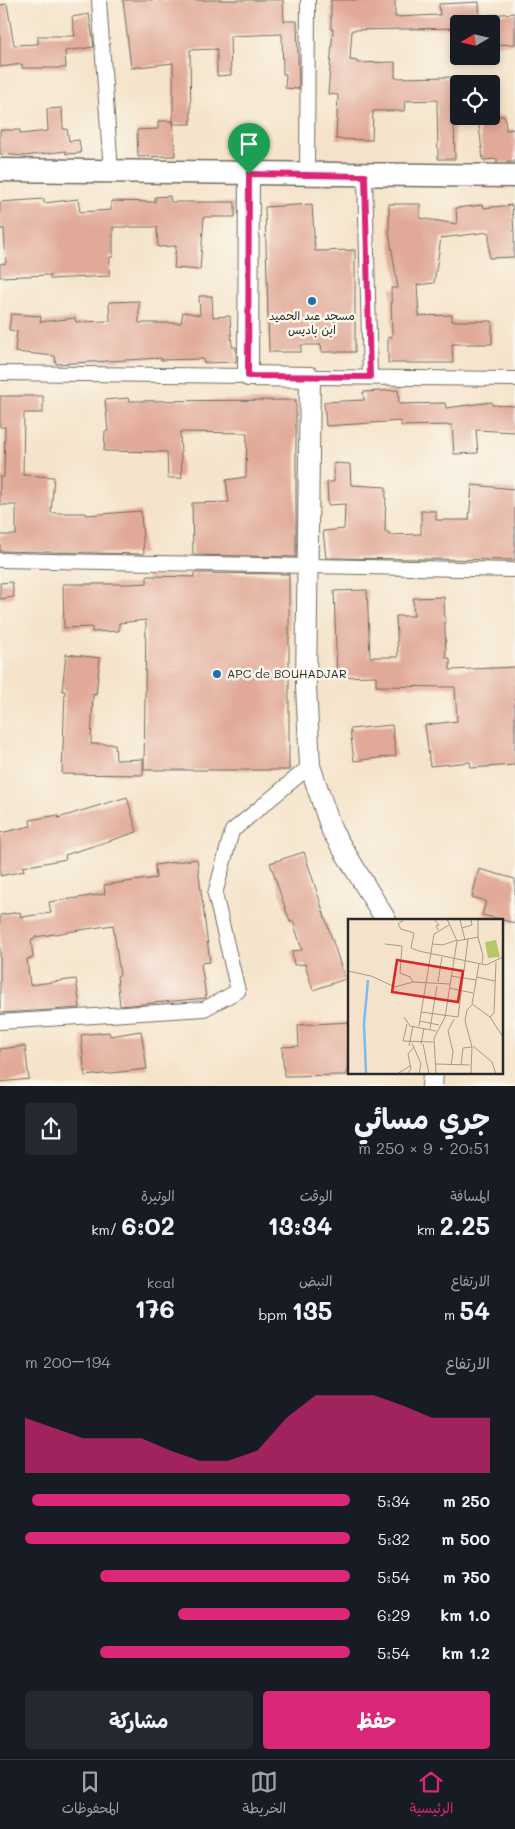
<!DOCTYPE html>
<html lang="ar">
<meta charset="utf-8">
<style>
:root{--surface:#171b24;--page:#242831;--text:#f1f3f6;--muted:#9ea1a6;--line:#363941;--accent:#db2777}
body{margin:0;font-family:Mali,"Playpen Sans Arabic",sans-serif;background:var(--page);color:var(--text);direction:rtl;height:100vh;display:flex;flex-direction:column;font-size:19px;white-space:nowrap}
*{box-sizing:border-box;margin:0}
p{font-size:16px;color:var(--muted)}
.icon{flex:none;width:28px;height:28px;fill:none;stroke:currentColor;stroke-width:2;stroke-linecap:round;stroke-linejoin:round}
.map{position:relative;height:1086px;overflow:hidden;direction:ltr}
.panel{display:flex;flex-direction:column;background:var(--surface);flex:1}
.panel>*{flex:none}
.needle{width:32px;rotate:261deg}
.fabs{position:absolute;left:450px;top:15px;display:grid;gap:10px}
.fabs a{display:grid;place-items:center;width:50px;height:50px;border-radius:5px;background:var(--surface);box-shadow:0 2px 8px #0003;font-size:25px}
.pin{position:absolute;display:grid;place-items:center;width:42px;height:42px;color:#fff;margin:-51px -21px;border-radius:50% 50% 50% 0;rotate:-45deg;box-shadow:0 0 5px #0007}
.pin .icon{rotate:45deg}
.round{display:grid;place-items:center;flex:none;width:52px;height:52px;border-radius:5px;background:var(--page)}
.headline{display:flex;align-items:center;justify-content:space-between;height:85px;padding:0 25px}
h1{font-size:28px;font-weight:700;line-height:38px}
.metrics{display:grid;grid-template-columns:repeat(3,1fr);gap:8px;height:85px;padding:5px 25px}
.metrics div{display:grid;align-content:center}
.metrics b{font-size:25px;font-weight:700}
.metrics small{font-size:14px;font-weight:400}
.metrics p{font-size:14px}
.chart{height:140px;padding:10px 25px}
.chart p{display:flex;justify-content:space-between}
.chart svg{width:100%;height:90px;margin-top:5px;fill:var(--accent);opacity:.7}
.action{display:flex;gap:10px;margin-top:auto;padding:10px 25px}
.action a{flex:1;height:58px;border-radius:5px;background:var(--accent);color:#fff;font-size:20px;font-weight:700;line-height:58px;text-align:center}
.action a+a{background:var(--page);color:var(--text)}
ul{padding:0 25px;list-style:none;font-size:16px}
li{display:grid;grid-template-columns:80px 60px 1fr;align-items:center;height:38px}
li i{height:12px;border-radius:6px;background:var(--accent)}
.dock{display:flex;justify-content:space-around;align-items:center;height:70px;border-top:1px solid var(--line);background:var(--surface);font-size:14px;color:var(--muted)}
.dock a{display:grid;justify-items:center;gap:2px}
.dock .on{color:var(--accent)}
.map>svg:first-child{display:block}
.building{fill:#e1a997}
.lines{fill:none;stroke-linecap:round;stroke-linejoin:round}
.minor-casing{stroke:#726c63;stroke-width:16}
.secondary-casing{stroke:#726c63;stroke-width:22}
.primary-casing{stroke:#726c63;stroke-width:25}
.minor{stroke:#fff;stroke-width:14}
.secondary{stroke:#fff;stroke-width:20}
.primary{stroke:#fff;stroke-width:22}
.route-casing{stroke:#fff;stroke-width:10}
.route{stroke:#db2777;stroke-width:6}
.poi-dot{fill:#1f6fb2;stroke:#fbf7ec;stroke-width:2}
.labels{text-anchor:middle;stroke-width:5;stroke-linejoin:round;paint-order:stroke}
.poi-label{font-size:12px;fill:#2b2b2b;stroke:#fbf7ec}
.inset-river{fill:none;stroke:#79bcee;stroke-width:2.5}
.inset-road{fill:none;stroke:#a49a8b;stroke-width:1}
.view{fill:#d62828;fill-opacity:0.15;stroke:#d62828;stroke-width:2.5}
.inset-edge{fill:none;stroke:#2b2b2b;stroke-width:2.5}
</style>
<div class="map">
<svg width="515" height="1087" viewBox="0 0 515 1087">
<rect width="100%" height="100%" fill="#fbf7ec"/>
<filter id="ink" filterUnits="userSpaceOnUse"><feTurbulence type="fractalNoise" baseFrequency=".02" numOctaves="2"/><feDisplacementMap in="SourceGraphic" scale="10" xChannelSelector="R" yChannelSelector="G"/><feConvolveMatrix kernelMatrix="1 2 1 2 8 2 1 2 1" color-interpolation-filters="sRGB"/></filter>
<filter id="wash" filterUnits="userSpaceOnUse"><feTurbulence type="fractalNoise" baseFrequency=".0096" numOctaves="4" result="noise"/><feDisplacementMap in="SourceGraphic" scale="20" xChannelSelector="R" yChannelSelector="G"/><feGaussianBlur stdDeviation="1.12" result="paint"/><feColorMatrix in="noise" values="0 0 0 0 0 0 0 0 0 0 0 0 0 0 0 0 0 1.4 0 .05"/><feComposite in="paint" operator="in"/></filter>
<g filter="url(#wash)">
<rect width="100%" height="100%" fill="#f5e4cb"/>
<g id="blocks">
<g class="building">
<polygon points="123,0 283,0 284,21 297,21 299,89 285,88 286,74 283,74 282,34 230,36 231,75 217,76 217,49 190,50 191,124 173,124 173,63 131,68"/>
<polygon points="331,0 395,0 395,17 440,15 439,4 479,2 480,24 459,24 459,28 352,30 350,60 357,61 357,63 395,62 395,78 453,77 455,159 438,159 437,100 405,101 404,111 373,111 372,140 336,139 338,95 328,94 333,29 331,29"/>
<polygon points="7,4 14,45 38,44 38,36 75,36 72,17 89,14 94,47 65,51 66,68 22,68 22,64 0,67 0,5"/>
<polygon points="515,13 515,44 492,45 490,15"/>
<polygon points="62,108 63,129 67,129 69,141 79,140 81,153 66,154 66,151 25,156 0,154 0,130 20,130 20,134 48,131 47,109"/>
<polygon points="478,116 505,116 506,130 515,129 515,162 497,163 497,159 483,160"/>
<polygon points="158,121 173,121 175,156 138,157 137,130 158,129"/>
<polygon points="170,196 171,202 235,202 235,217 204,217 200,270 174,268 176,246 158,247 157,227 113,227 113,257 110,257 109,276 50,279 50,275 0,277 0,264 6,263 4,229 0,229 0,202 44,199 44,203 78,199 80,212 111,210 111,201 155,202 155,197"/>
<polygon points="312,204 315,251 355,250 355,352 322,352 321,345 301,345 301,352 269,352 265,207"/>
<polygon points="389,204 420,204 420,218 457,224 456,208 483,205 484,208 512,205 514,232 514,257 489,258 489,232 441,238 434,283 417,285 419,316 452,315 452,321 492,321 492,344 452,344 453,363 388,363 388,337 392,337 391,288 398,288 389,232"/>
<polygon points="199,296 212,296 213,317 230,316 232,347 236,347 236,362 204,363 203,359 161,360 161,358 56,364 55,356 15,352 17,331 9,330 11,314 41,316 40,322 75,318 76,322 110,321 109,302 139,301 139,323 181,323 183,312 200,315"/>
<polygon points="398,390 399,404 445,403 446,408 492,402 492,405 515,406 515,432 476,430 478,453 454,454 452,425 401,426 401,421 326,426 324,402 364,400 363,392"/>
<polygon points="0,396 43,396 43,413 24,413 23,475 54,477 51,513 86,513 86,515 141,511 144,554 0,551 0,535 16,535 16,505 0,505 0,477 4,477 5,427 0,427"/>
<polygon points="128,398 129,401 296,400 296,557 193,555 192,503 229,502 226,480 246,477 247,433 180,432 182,478 168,478 167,452 104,451 105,431 108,431 105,400"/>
<polygon points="334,463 350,464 351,485 386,487 385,532 389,532 389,535 421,534 421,511 436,511 436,520 469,520 472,485 515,489 515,560 326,558 323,531 344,529 345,504 328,505 327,482 334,482"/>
<polygon points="194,573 289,574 289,770 144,770 146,620 119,623 119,631 92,632 92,627 64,628 63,584 130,584 147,583 147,576 194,577"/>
<polygon points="12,582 14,597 0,599 0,583"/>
<polygon points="367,590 370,657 398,657 396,616 414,616 413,598 444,597 446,658 450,658 450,670 515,667 515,765 471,768 470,762 430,766 425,725 457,721 455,687 376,686 376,676 337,677 334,591"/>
<polygon points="66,654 100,658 96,695 93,694 91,744 115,744 116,760 143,759 143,775 62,774 65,691 62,691"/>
<polygon points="392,725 396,756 354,761 350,729"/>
<polygon points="127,797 137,832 65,855 66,859 23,867 24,871 0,876 0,833 31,826 30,820 58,815 58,818"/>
<polygon points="304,852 345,979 313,990 305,964 294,965 292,951 302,950 293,921 290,922 270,863"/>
<polygon points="197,859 210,962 201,963 206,998 120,1006 117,976 120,975 113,925 35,937 35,939 31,940 33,958 27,959 30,985 76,979 80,1008 0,1013 0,915 20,912 21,917 51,913 49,902 105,894 104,885 156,878 155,865"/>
<polygon points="479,869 515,879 515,923 482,915 486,901 472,897"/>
<polygon points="349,1022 347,1075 284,1076 282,1047 299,1046 298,1025"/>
<polygon points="141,1031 147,1069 85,1076 81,1035 109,1032 110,1036"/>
<polygon points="25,1046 29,1079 0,1082 0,1049"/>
</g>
</g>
</g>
<g filter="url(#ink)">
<use href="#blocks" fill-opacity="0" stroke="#726c63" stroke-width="1"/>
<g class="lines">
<g class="minor-casing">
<g id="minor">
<polyline points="99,0 111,172"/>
<polyline points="307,175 308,0"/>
<polyline points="365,176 370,377"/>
<polyline points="0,373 248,376"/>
<polyline points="310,377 515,379"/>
<polyline points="0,560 515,570"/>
<polyline points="0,1022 204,1009 238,991 215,894 232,831 310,766"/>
</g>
</g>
<g class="secondary-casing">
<g id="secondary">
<polyline points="249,174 248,376 310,377 306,686 310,766 332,831 386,920"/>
<polyline points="432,1087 433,1073"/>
</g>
</g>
<g class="primary-casing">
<polyline id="primary" points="0,170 515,176"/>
</g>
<use href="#minor" class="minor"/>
<use href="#secondary" class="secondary"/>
<use href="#primary" class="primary"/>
</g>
</g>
<g class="lines" filter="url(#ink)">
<g class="route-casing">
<polygon id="route" points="249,174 365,176 370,377 248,376"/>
</g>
<use href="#route" class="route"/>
</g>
<g class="poi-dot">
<circle cx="312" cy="301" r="5"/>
<circle cx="217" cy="674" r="5"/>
</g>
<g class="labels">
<g class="poi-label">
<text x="312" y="320">مسجد عبد الحميد<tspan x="312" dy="14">ابن باديس</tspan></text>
<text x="227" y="678" text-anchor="start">APC de BOUHADJAR</text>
</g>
</g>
<g transform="translate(348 919)">
<rect width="155" height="155" fill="#f5e4cb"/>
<path d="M148,21L152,38L140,39L137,23Z" fill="#b6c76a"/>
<path class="inset-river" d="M18,155L16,105L20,61"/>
<path class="inset-road" d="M57,0L50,5L53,10L66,14L63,29L71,32L138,46L155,38M86,0L91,6L88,7L90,11M112,1L117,21M114,9L124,6L123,0M130,18L135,37L134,45M109,22L130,18V0M37,25L54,27L52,54L62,58L65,63M85,25L95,26L109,21M131,45L124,85L142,98L155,118M0,52L23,57L47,68L65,63L102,65M103,57L128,61M129,58L147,62M90,63L94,38M101,69L125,74M73,93L110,98L120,20M56,98L62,107L88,112M142,98L146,94L148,43M72,102L91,106M59,105L55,122L85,123M71,107L86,15L101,6M82,110L89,67M64,124L73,145L71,155M73,125L76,109M75,125L81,155M61,127L65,107M125,127L144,143L148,155M88,145L122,146M103,146L105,133L100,112L106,100M113,146L115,129L124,128M49,155L62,147M59,155L63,150L60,135L66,128M88,155L86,119L97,98L109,22L99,0M123,155L124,128L117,102L119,91L124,86"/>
<path class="view" d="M49,41L115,52L110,83L44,73Z"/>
<rect width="155" height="155" class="inset-edge"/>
</g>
</svg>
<div class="fabs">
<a><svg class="needle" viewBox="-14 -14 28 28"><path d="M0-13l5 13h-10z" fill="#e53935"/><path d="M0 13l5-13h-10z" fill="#9ea1a6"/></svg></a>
<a><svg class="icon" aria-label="locate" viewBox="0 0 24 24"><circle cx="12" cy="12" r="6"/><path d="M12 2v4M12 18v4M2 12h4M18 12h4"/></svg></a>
</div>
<div class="pin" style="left:249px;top:174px;background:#1e9e55"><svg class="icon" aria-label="arrive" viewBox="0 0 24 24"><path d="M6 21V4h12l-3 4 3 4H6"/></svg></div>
</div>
<section class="panel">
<div class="headline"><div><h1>جري مسائي</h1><p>20:51 · 9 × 250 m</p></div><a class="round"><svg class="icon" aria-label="share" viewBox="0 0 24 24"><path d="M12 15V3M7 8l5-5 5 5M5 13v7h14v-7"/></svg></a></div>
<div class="metrics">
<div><p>المسافة</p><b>2.25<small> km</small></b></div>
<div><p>الوقت</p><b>13:34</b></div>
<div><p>الوتيرة</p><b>6:02<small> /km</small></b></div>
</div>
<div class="metrics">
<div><p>الارتفاع</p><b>54<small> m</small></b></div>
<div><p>النبض</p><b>135<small> bpm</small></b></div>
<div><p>kcal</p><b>176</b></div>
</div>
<div class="chart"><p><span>الارتفاع</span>194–200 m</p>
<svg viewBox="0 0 160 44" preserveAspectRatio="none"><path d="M0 44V17L10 22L20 27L30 27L40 27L50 33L60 38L70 38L80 33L90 17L100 6L110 6L120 6L130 11L140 17L150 17L160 17V44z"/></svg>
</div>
<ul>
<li><b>250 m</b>5:34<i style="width:98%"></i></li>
<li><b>500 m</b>5:32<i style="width:100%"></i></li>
<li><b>750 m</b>5:54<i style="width:77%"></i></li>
<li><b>1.0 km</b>6:29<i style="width:53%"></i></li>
<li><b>1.2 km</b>5:54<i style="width:77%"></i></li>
</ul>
<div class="action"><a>حفظ</a><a>مشاركة</a></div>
</section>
<nav class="dock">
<a class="on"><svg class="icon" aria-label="home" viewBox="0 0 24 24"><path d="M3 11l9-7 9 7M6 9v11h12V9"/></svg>الرئيسية</a>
<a><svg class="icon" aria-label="map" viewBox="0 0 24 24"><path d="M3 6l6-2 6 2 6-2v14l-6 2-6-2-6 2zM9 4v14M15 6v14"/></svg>الخريطة</a>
<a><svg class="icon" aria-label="saved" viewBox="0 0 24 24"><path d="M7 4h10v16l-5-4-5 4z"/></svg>المحفوظات</a>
</nav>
